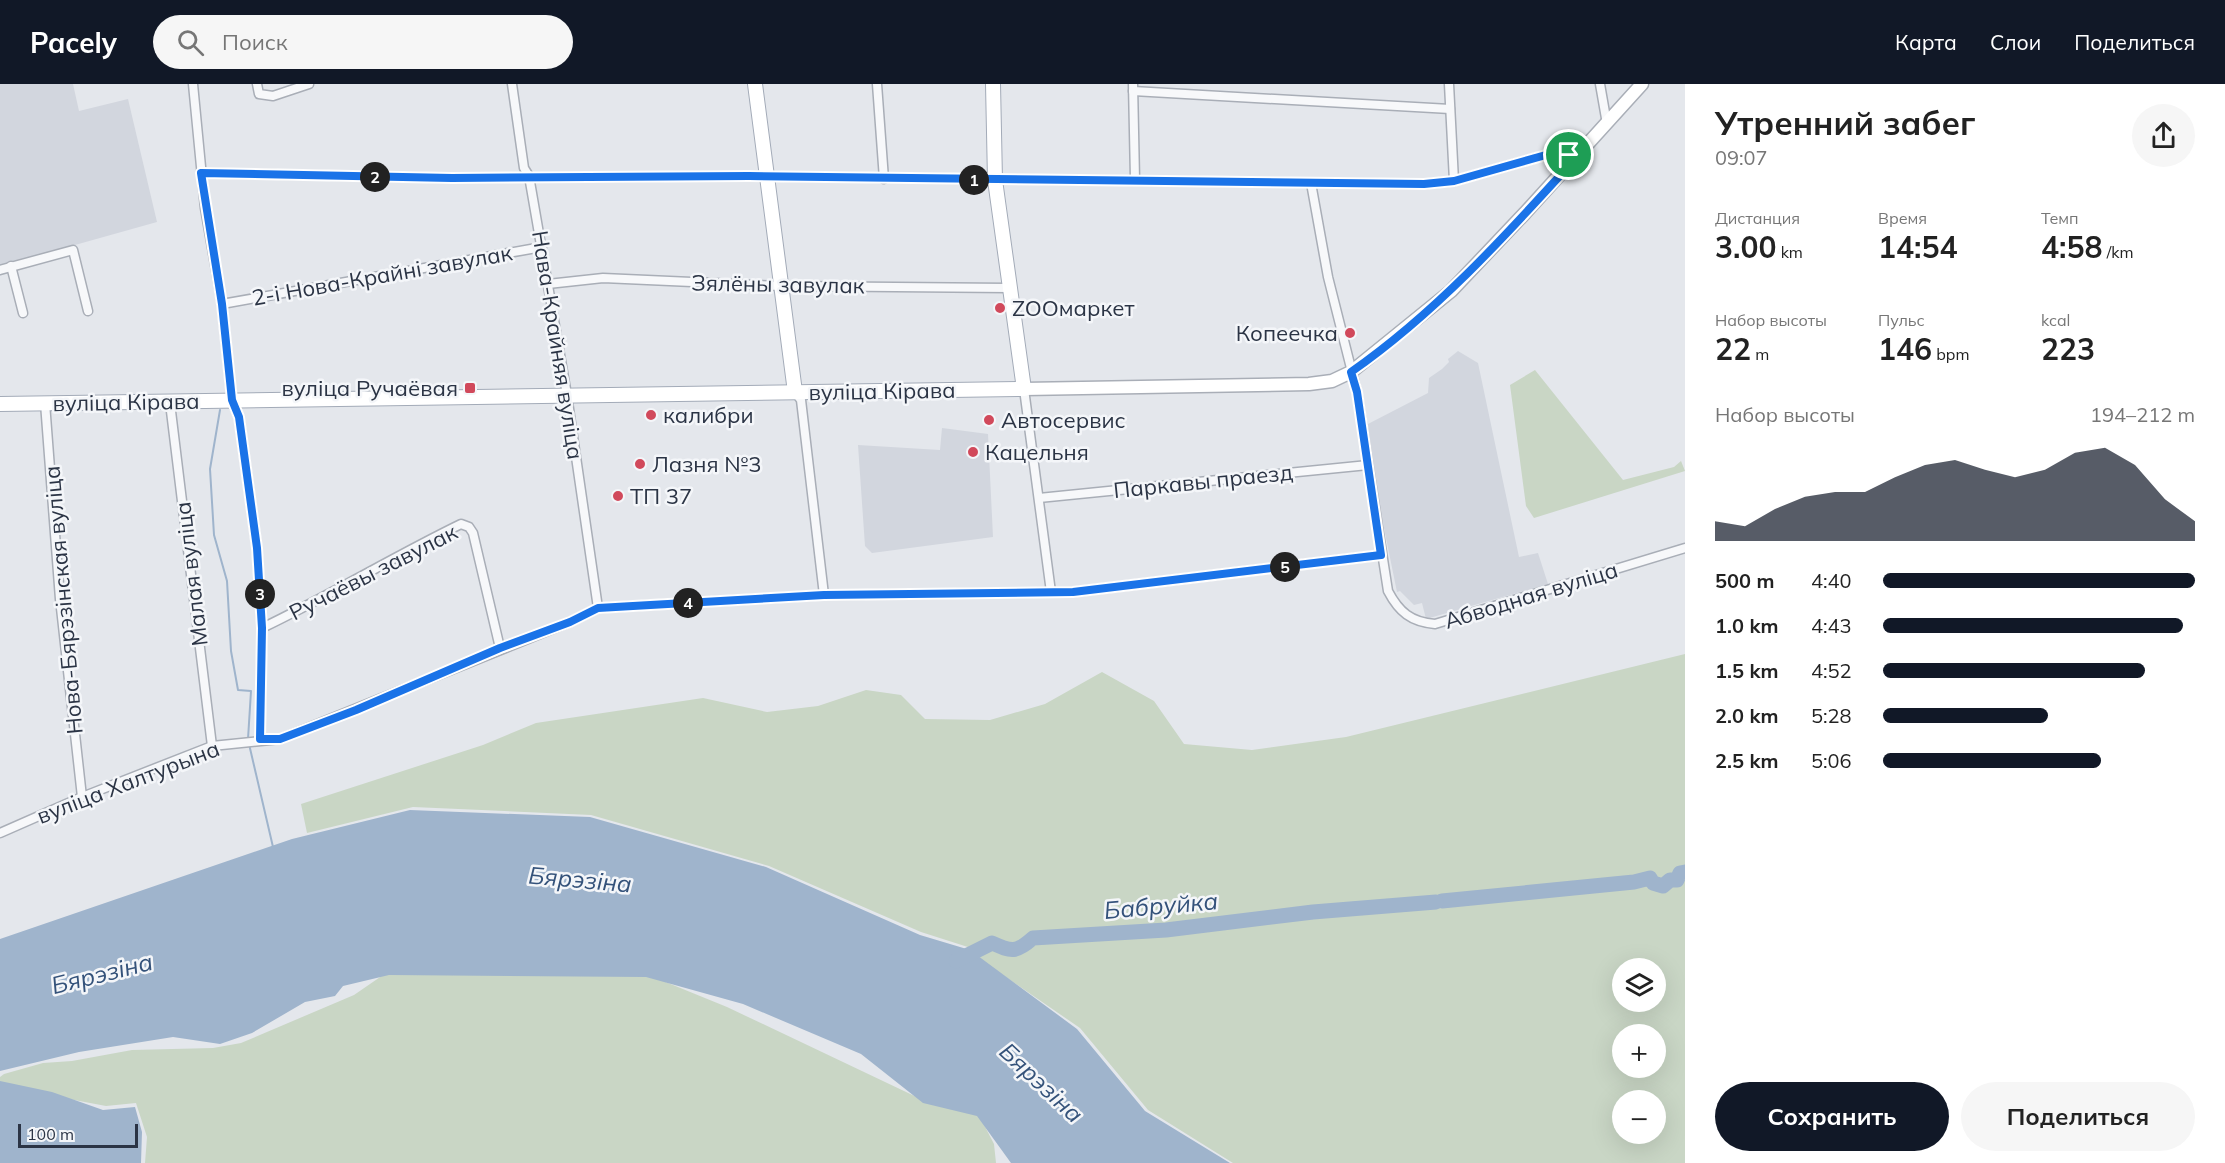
<!DOCTYPE html>
<html lang="ru">
<meta charset="utf-8">
<style>
:root{--surface:#fff;--page:#f6f6f6;--text:#222;--muted:#767676;--accent:#111827}
body{margin:0;font-family:Mulish,sans-serif;background:var(--page);color:var(--text);height:100vh;display:flex;flex-direction:column;font-size:22px;white-space:nowrap}
*{box-sizing:border-box;margin:0}
p{font-size:20px;color:var(--muted)}
.icon{flex:none;width:33px;height:33px;fill:none;stroke:currentColor;stroke-width:2;stroke-linecap:round;stroke-linejoin:round}
.map{position:relative;flex:1;overflow:hidden}
.drawer{display:flex;flex-direction:column;background:var(--surface);width:540px}
.drawer>*{flex:none}
.buttons{position:absolute;left:1612px;top:874px;display:grid;gap:12px}
.buttons a{display:grid;place-items:center;width:54px;height:54px;border-radius:50%;background:var(--surface);box-shadow:0 6px 24px #0002;font-size:30px}
.scale{position:absolute;left:18px;bottom:15px;width:120px;box-sizing:border-box;padding-left:6px;border:3px solid #2b3445;border-top:0;font-size:16px;line-height:21px;white-space:nowrap;color:#2b3445;-webkit-text-stroke:4px #f4f6f9;paint-order:stroke}
.pin{position:absolute;display:grid;place-items:center;width:51px;height:51px;color:#fff;margin:-26px;border:3px solid #fff;border-radius:50%;box-shadow:0 2px 6px #0007}
.km{position:absolute;width:30px;height:30px;margin:-15px;border-radius:50%;background:#222;color:#fff;font-size:16px;line-height:30px;text-align:center}
.round{display:grid;place-items:center;flex:none;width:63px;height:63px;border-radius:32px;background:var(--page)}
.overview{display:flex;align-items:center;justify-content:space-between;height:102px;padding:0 30px}
h1{font-size:33px;font-weight:700;line-height:45px}
.figures{display:grid;grid-template-columns:repeat(3,1fr);gap:9px;height:102px;padding:6px 30px}
.figures div{display:grid;align-content:center}
.figures b{font-size:30px;font-weight:700}
.figures small{font-size:16px;font-weight:400}
.figures p{font-size:16px}
.chart{height:168px;padding:12px 30px}
.chart p{display:flex;justify-content:space-between}
.chart svg{width:100%;height:108px;margin-top:6px;fill:var(--accent);opacity:.7}
.action{display:flex;gap:12px;margin-top:auto;padding:12px 30px}
.action a{flex:1;height:69px;border-radius:36px;background:var(--accent);color:#fff;font-size:24px;font-weight:700;line-height:69px;text-align:center}
.action a+a{background:var(--page);color:var(--text)}
ul{padding:0 30px;list-style:none;font-size:20px}
li{display:grid;grid-template-columns:96px 72px 1fr;align-items:center;height:45px}
li i{height:15px;border-radius:8px;background:var(--accent)}
header{display:flex;align-items:center;gap:36px;box-sizing:border-box;height:84px;padding:0 30px;background:var(--accent);color:#fff}
header strong{font-size:28px}
nav{display:flex;gap:33px;margin-inline-start:auto;font-size:21px}
.search{width:420px;height:54px;background:var(--page);display:flex;align-items:center;gap:15px;box-sizing:border-box;padding:0 21px;border-radius:33px;color:var(--muted);font-size:22px}
main{display:flex;flex:1;min-height:0}
.map>svg:first-child{display:block}
.built{fill:#d2d6de}
.green{fill:#c9d6c5;fill-rule:evenodd}
.water{fill:#9fb4cc}
.lines{fill:none;stroke-linecap:round;stroke-linejoin:round}
.stream{stroke:#9fb4cc;stroke-width:2}
.river{stroke:#9fb4cc;stroke-width:15}
.street-casing{stroke:#a9aeb7;stroke-width:11}
.secondary-casing{stroke:#a9aeb7;stroke-width:15}
.primary-casing{stroke:#a3abb8;stroke-width:16}
.street{stroke:#f7f8fa;stroke-width:8}
.secondary{stroke:#fff;stroke-width:12}
.primary{stroke:#fff;stroke-width:14}
.route-casing{stroke:#fff;stroke-width:12}
.route{stroke:#1a73e8;stroke-width:8}
.poi-dot{fill:#d1495b;stroke:#f4f6f9;stroke-width:2}
.labels{text-anchor:middle;stroke-width:5;stroke-linejoin:round;paint-order:stroke}
.street-label{font-size:22px;fill:#2b3445;stroke:#f4f6f9}
.poi-label{font-size:22px;fill:#2b3445;stroke:#f4f6f9;text-anchor:start}
.water-label{font-size:24px;font-style:italic;fill:#34527a;stroke:#f4f6f9}
</style>
<header>
<strong>Pacely</strong>
<div class="search"><svg class="icon" aria-label="search" viewBox="0 0 24 24"><circle cx="10" cy="10" r="6"/><path d="M15 15l6 6"/></svg>Поиск</div>
<nav><a>Карта</a><a>Слои</a><a>Поделиться</a></nav>
</header>
<main>
<div class="map">
<svg width="1685" height="1079" viewBox="0 0 1685 1079">
<rect width="100%" height="100%" fill="#e4e7ec"/>
<g class="built">
<polygon points="0,0 73,0 79,27 128,15 157,138 0,182"/>
<polygon points="1458,267 1478,279 1519,473 1538,469 1548,500 1426,535 1422,519 1414,521 1400,507 1397,508 1377,410 1366,341 1428,309 1429,294 1442,285 1449,278 1448,275"/>
<polygon points="942,344 988,350 993,453 872,469 865,462 858,361 940,366"/>
</g>
<g class="green">
<polygon points="1535,286 1623,396 1674,383 1681,377 1685,387 1534,434 1526,422 1510,301"/>
<path d="M1685,570V1079H1233L1148,1026L1080,944L984,878L971,864L921,848L769,782L591,731L413,723L307,749L301,720L483,661L536,639L703,614L767,628L818,622L866,606L901,611L925,635L990,636L1045,620L1102,588L1154,617L1184,660L1252,666L1346,653ZM1623,885H1656V918H1623ZM1623,951H1656V984H1623ZM1623,1017H1656V1050H1623Z"/>
<polygon points="386,889 646,890 727,923 925,1017 978,1029 994,1060 996,1079 145,1079 147,1053 136,1019 106,1022 0,1002 0,993 4,990 43,979 72,977 132,966 213,964 241,959 354,911"/>
</g>
<g class="water">
<polygon points="410,726 590,733 766,783 920,851 970,866 1077,945 1145,1027 1230,1079 1011,1079 977,1032 923,1019 861,970 743,920 646,893 389,891 343,902 335,912 305,918 252,949 220,960 173,953 79,968 0,987 0,855 292,755"/>
<polygon points="0,997 52,1008 103,1026 135,1023 142,1048 141,1079 0,1079"/>
</g>
<g class="lines">
<g class="stream">
<polyline points="220,326 210,385 214,451 227,497 231,567 238,606 251,607 248,655"/>
<polyline points="249,660 273,763"/>
</g>
<g class="river">
<polyline points="1442,817 1634,798 1650,794 1653,799 1663,802 1670,796 1677,796 1680,789 1685,788"/>
<path d="M956,877L992,859C1012,868 1016,869 1033,854L1166,846L1313,828L1436,818"/>
</g>
<g class="street-casing">
<g id="street">
<polyline points="193,0 205,124 222,220 232,317 239,333 257,464 262,544 260,655"/>
<polyline points="257,0 259,10 273,12 309,0"/>
<polyline points="512,0 524,84 529,92 567,311 598,524"/>
<polyline points="877,0 884,95"/>
<polyline points="1133,0 1135,95"/>
<polyline points="1449,0 1454,97"/>
<polyline points="1600,0 1607,40"/>
<polyline points="1133,7 1450,25"/>
<polyline points="201,89 452,94 749,92 1424,100 1454,97 1553,69 1577,73"/>
<path d="M1311,99L1328,193L1357,308L1388,507C1399,528 1411,538 1435,540L1685,464"/>
<polyline points="11,182 23,229"/>
<polyline points="0,186 73,166 88,227"/>
<polyline points="548,200 603,194 781,202 1009,204"/>
<polyline points="222,220 542,163"/>
<polyline points="1024,305 1051,508"/>
<polyline points="795,308 801,316 824,511"/>
<polyline points="45,319 60,515 82,713"/>
<polyline points="170,319 212,662"/>
<polyline points="1039,414 1368,381"/>
<path d="M262,544C329,512 393,473 461,440L469,443L473,449L500,564"/>
<polyline points="0,749 82,713 212,662 280,655 570,538 598,524 824,511 1073,508 1381,471"/>
</g>
</g>
<g class="secondary-casing">
<polyline id="secondary" points="1024,305 1309,300 1332,297 1351,288 1451,207 1525,129 1642,0"/>
</g>
<g class="primary-casing">
<g id="primary">
<polyline points="755,0 795,308"/>
<polyline points="0,320 1024,305 995,96 993,0"/>
</g>
</g>
<use href="#street" class="street"/>
<use href="#secondary" class="secondary"/>
<use href="#primary" class="primary"/>
</g>
<g class="lines">
<g class="route-casing">
<path id="route" d="M1553,69L1577,73C1507,150 1437,228 1351,288L1357,308L1381,471L1073,508L824,511L598,524L570,538L500,564L356,626L280,655H260L262,544L257,464L239,333L232,316L222,220L201,89L452,94L749,92L1424,100L1454,97Z"/>
</g>
<use href="#route" class="route"/>
</g>
<g class="poi-dot">
<circle cx="1000" cy="224" r="6"/>
<circle cx="1350" cy="249" r="6"/>
<rect x="464" y="298" width="12" height="12" rx="3"/>
<circle cx="651" cy="331" r="6"/>
<circle cx="989" cy="336" r="6"/>
<circle cx="973" cy="368" r="6"/>
<circle cx="640" cy="380" r="6"/>
<circle cx="618" cy="412" r="6"/>
</g>
<g class="labels">
<g class="street-label">
<text transform="translate(382 191) rotate(-10)" y="8">2-і Нова-Крайні завулак</text>
<text transform="translate(778 200) rotate(1)" y="8">Зялёны завулак</text>
<text transform="translate(558 261) rotate(81)" y="8">Нава-Крайняя вуліца</text>
<text transform="translate(882 307) rotate(-1)" y="8">вуліца Кірава</text>
<text transform="translate(126 318) rotate(-1)" y="8">вуліца Кірава</text>
<text transform="translate(1203 397) rotate(-6)" y="8">Паркавы праезд</text>
<text transform="translate(373 488) rotate(-27)" y="8">Ручаёвы завулак</text>
<text transform="translate(191 490) rotate(-97)" y="8">Малая вуліца</text>
<text transform="translate(1531 511) rotate(-17)" y="8">Абводная вуліца</text>
<text transform="translate(63 516) rotate(-95)" y="8">Нова-Бярэзінская вуліца</text>
<text transform="translate(128 698) rotate(-21)" y="8">вуліца Халтурына</text>
</g>
<g class="poi-label">
<text x="1012" y="232">ZOOмаркет</text>
<text x="1338" y="257" text-anchor="end">Копеечка</text>
<text x="458" y="312" text-anchor="end">вуліца Ручаёвая</text>
<text x="663" y="339">калибри</text>
<text x="1001" y="344">Автосервис</text>
<text x="985" y="376">Кацельня</text>
<text x="652" y="388">Лазня №3</text>
<text x="630" y="420">ТП 37</text>
</g>
<g class="water-label">
<text transform="translate(580 796) rotate(5)" y="8">Бярэзіна</text>
<text transform="translate(1161 822) rotate(-5)" y="8">Бабруйка</text>
<text transform="translate(102 890) rotate(-14)" y="8">Бярэзіна</text>
<text transform="translate(1041 999) rotate(43)" y="8">Бярэзіна</text>
</g>
</g>
</svg>
<div class="buttons">
<a><svg class="icon" aria-label="layers" viewBox="0 0 24 24"><path d="M12 4l9 5-9 5-9-5zM3 14l9 5 9-5"/></svg></a>
<a>+</a>
<a>−</a>
</div>
<div class="scale">100 m</div>
<div class="pin" style="left:1569px;top:71px;background:#1e9e55"><svg class="icon" aria-label="arrive" viewBox="0 0 24 24"><path d="M6 21V4h12l-3 4 3 4H6"/></svg></div>
<b class="km" style="left:974px;top:96px">1</b>
<b class="km" style="left:375px;top:93px">2</b>
<b class="km" style="left:260px;top:510px">3</b>
<b class="km" style="left:688px;top:519px">4</b>
<b class="km" style="left:1285px;top:483px">5</b>
</div>
<section class="drawer">
<div class="overview"><div><h1>Утренний забег</h1><p>09:07</p></div><a class="round"><svg class="icon" aria-label="share" viewBox="0 0 24 24"><path d="M12 15V3M7 8l5-5 5 5M5 13v7h14v-7"/></svg></a></div>
<div class="figures">
<div><p>Дистанция</p><b>3.00<small> km</small></b></div>
<div><p>Время</p><b>14:54</b></div>
<div><p>Темп</p><b>4:58<small> /km</small></b></div>
</div>
<div class="figures">
<div><p>Набор высоты</p><b>22<small> m</small></b></div>
<div><p>Пульс</p><b>146<small> bpm</small></b></div>
<div><p>kcal</p><b>223</b></div>
</div>
<div class="chart"><p><span>Набор высоты</span>194–212 m</p>
<svg viewBox="0 0 160 44" preserveAspectRatio="none"><path d="M0 44V36L10 38L20 31L30 26L40 24L50 24L60 18L70 13L80 11L90 15L100 18L110 15L120 8L130 6L140 13L150 27L160 36V44z"/></svg>
</div>
<ul>
<li><b>500 m</b>4:40<i style="width:100%"></i></li>
<li><b>1.0 km</b>4:43<i style="width:96%"></i></li>
<li><b>1.5 km</b>4:52<i style="width:84%"></i></li>
<li><b>2.0 km</b>5:28<i style="width:53%"></i></li>
<li><b>2.5 km</b>5:06<i style="width:70%"></i></li>
</ul>
<div class="action"><a>Сохранить</a><a>Поделиться</a></div>
</section>
</main>
